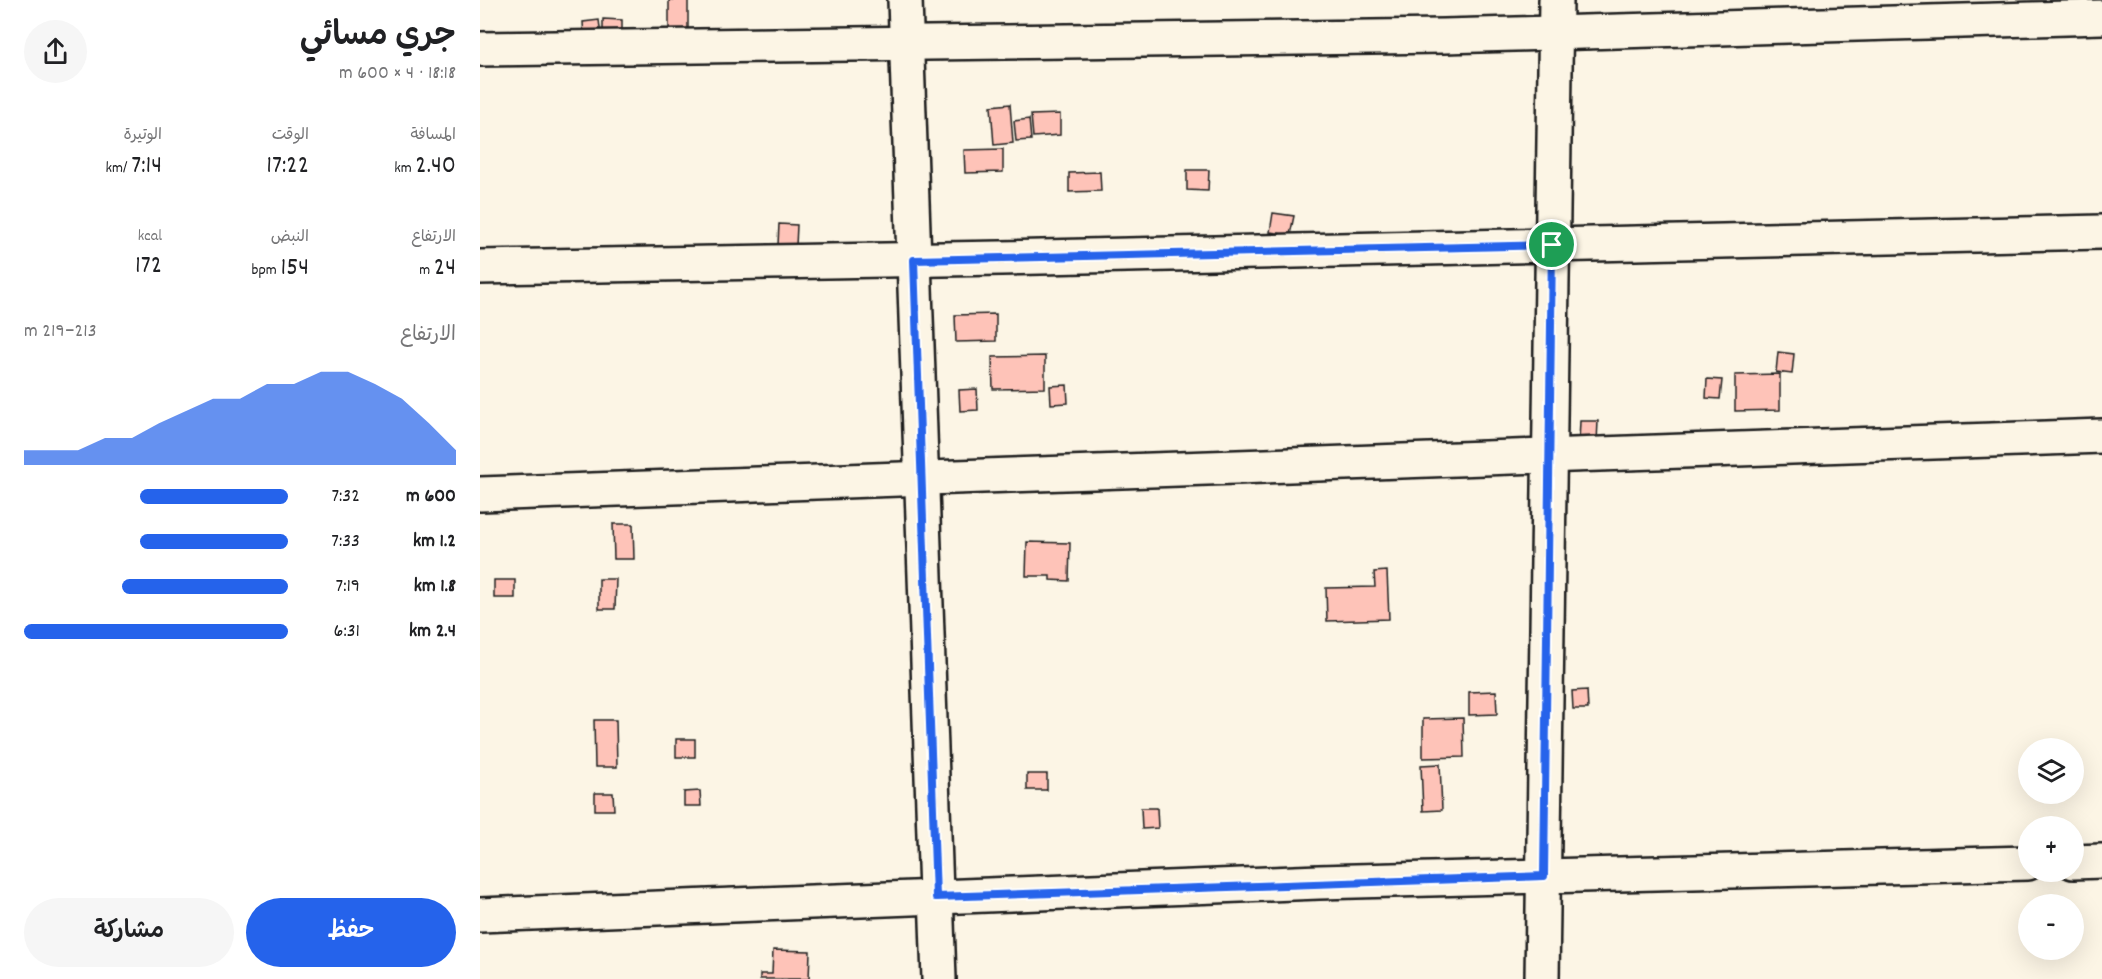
<!DOCTYPE html>
<html lang="ar">
<meta charset="utf-8">
<style>
:root{--surface:#fff;--page:#f6f6f6;--text:#202124;--muted:#757577;--accent:#2563eb}
body{margin:0;font-family:Dekko,"Playpen Sans Arabic",sans-serif;background:var(--page);color:var(--text);direction:rtl;height:100vh;display:flex;flex-direction:column;font-size:22px;white-space:nowrap}
*{box-sizing:border-box;margin:0}
p{font-size:20px;color:var(--muted)}
.icon{flex:none;width:33px;height:33px;fill:none;stroke:currentColor;stroke-width:2;stroke-linecap:round;stroke-linejoin:round}
.map{position:relative;flex:1;overflow:hidden;direction:ltr}
.details{display:flex;flex-direction:column;background:var(--surface);width:480px}
.details>*{flex:none}
.fabs{position:absolute;left:1538px;top:738px;display:grid;gap:12px}
.fabs a{display:grid;place-items:center;width:66px;height:66px;border-radius:50%;background:var(--surface);box-shadow:0 6px 24px #0002;font-size:30px}
.pin{position:absolute;display:grid;place-items:center;width:51px;height:51px;color:#fff;margin:-26px;border:3px solid #fff;border-radius:50%;box-shadow:0 2px 6px #0007}
.round{display:grid;place-items:center;flex:none;width:63px;height:63px;border-radius:32px;background:var(--page)}
.headline{display:flex;align-items:center;justify-content:space-between;height:102px;padding:0 24px}
h1{font-size:33px;font-weight:600;line-height:45px}
.metrics{display:grid;grid-template-columns:repeat(3,1fr);gap:9px;height:102px;padding:6px 24px}
.metrics div{display:grid;align-content:center}
.metrics b{font-size:26px;font-weight:600}
.metrics small{font-size:16px;font-weight:400}
.metrics p{font-size:16px}
.chart{height:168px;padding:12px 24px}
.chart p{display:flex;justify-content:space-between}
.chart svg{width:100%;height:108px;margin-top:6px;fill:var(--accent);opacity:.7}
.cta{display:flex;gap:12px;margin-top:auto;padding:12px 24px}
.cta a{flex:1;height:69px;border-radius:36px;background:var(--accent);color:#fff;font-size:24px;font-weight:600;line-height:69px;text-align:center}
.cta a+a{background:var(--page);color:var(--text)}
ul{padding:0 24px;list-style:none;font-size:20px}
li{display:grid;grid-template-columns:96px 72px 1fr;align-items:center;height:45px}
li i{height:15px;border-radius:8px;background:var(--accent)}
main{display:flex;flex:1;min-height:0}
.map>svg:first-child{display:block}
.building{fill:#fec3b8;stroke:#1c1c1c;stroke-width:1.5}
.lines{fill:none;stroke-linecap:round;stroke-linejoin:round}
.minor-casing{stroke:#1c1c1c;stroke-width:38}
.minor{stroke:#fcf5e5;stroke-width:33}
.route-casing{stroke:#fff;stroke-width:12}
.route{stroke:#2563eb;stroke-width:8}
</style>
<main>
<div class="map">
<svg width="1622" height="979" viewBox="0 0 1622 979">
<rect width="100%" height="100%" fill="#fcf5e5"/>
<filter id="ink" filterUnits="userSpaceOnUse"><feTurbulence type="fractalNoise" baseFrequency=".0167" numOctaves="2"/><feDisplacementMap in="SourceGraphic" scale="12" xChannelSelector="R" yChannelSelector="G"/><feConvolveMatrix kernelMatrix="1 2 1 2 8 2 1 2 1" color-interpolation-filters="sRGB"/></filter>
<g filter="url(#ink)">
<g class="building">
<rect x="189" y="0" width="19" height="38"/>
<polygon points="123,19 142,20 142,35 123,34"/>
<polygon points="119,20 121,36 104,38 103,22"/>
<polygon points="530,104 533,143 514,145 511,106"/>
<polygon points="580,114 580,135 553,137 551,115"/>
<polygon points="549,119 551,140 536,141 534,121"/>
<polygon points="523,149 523,172 485,173 484,150"/>
<polygon points="707,170 729,170 728,191 707,190"/>
<polygon points="620,172 621,191 589,192 589,173"/>
<polygon points="793,213 814,216 810,235 790,232"/>
<polygon points="299,224 317,225 316,246 298,245"/>
<polygon points="516,314 516,341 476,342 475,315"/>
<polygon points="1298,352 1314,354 1312,374 1296,372"/>
<polygon points="565,356 565,388 513,389 512,357"/>
<polygon points="1300,374 1300,410 1255,411 1255,375"/>
<polygon points="1227,379 1242,380 1240,399 1226,398"/>
<polygon points="587,385 588,403 571,404 570,386"/>
<polygon points="497,389 498,410 480,411 479,390"/>
<polygon points="1100,421 1118,421 1117,442 1099,442"/>
<polygon points="133,524 153,524 154,559 134,559"/>
<polygon points="547,542 590,543 589,581 570,580 570,576 546,576"/>
<polygon points="907,571 909,619 847,621 846,588 895,587 894,572"/>
<polygon points="119,579 136,579 135,609 119,609"/>
<rect x="14" y="580" width="21" height="18"/>
<polygon points="1107,690 1108,709 1093,709 1092,691"/>
<polygon points="1016,691 1017,714 989,715 989,692"/>
<polygon points="983,718 984,757 943,758 943,719"/>
<polygon points="114,720 136,720 137,767 115,767"/>
<rect x="196" y="739" width="19" height="18"/>
<polygon points="960,764 962,810 943,811 941,765"/>
<rect x="547" y="774" width="20" height="16"/>
<polygon points="220,791 221,806 204,806 204,792"/>
<polygon points="115,793 133,793 134,810 115,810"/>
<polygon points="661,808 677,808 678,828 662,829"/>
<polygon points="293,950 330,951 329,979 280,979 280,974 292,974"/>
</g>
<g class="lines">
<g class="minor-casing">
<g id="minor">
<polyline points="425,0 459,979"/>
<polyline points="0,49 964,36 1622,17"/>
<polyline points="0,267 521,258 1622,232"/>
<polyline points="0,494 1622,436"/>
<polyline points="1593,862 1622,861"/>
<polyline points="0,915 839,882 1548,863"/>
<polyline points="1062,979 1076,0"/>
</g>
</g>
<use href="#minor" class="minor"/>
</g>
</g>
<g class="lines" filter="url(#ink)">
<g class="route-casing">
<polygon id="route" points="1072,245 1064,876 456,897 434,260"/>
</g>
<use href="#route" class="route"/>
</g>
</svg>
<div class="fabs">
<a><svg class="icon" aria-label="layers" viewBox="0 0 24 24"><path d="M12 4l9 5-9 5-9-5zM3 14l9 5 9-5"/></svg></a>
<a>+</a>
<a>−</a>
</div>
<div class="pin" style="left:1072px;top:245px;background:#1e9e55"><svg class="icon" aria-label="arrive" viewBox="0 0 24 24"><path d="M6 21V4h12l-3 4 3 4H6"/></svg></div>
</div>
<section class="details">
<div class="headline"><div><h1>جري مسائي</h1><p>18:18 · 4 × 600 m</p></div><a class="round"><svg class="icon" aria-label="share" viewBox="0 0 24 24"><path d="M12 15V3M7 8l5-5 5 5M5 13v7h14v-7"/></svg></a></div>
<div class="metrics">
<div><p>المسافة</p><b>2.40<small> km</small></b></div>
<div><p>الوقت</p><b>17:22</b></div>
<div><p>الوتيرة</p><b>7:14<small> /km</small></b></div>
</div>
<div class="metrics">
<div><p>الارتفاع</p><b>24<small> m</small></b></div>
<div><p>النبض</p><b>154<small> bpm</small></b></div>
<div><p>kcal</p><b>172</b></div>
</div>
<div class="chart"><p><span>الارتفاع</span>213–219 m</p>
<svg viewBox="0 0 160 44" preserveAspectRatio="none"><path d="M0 44V38L10 38L20 38L30 33L40 33L50 27L60 22L70 17L80 17L90 11L100 11L110 6L120 6L130 11L140 17L150 27L160 38V44z"/></svg>
</div>
<ul>
<li><b>600 m</b>7:32<i style="width:56%"></i></li>
<li><b>1.2 km</b>7:33<i style="width:56%"></i></li>
<li><b>1.8 km</b>7:19<i style="width:63%"></i></li>
<li><b>2.4 km</b>6:31<i style="width:100%"></i></li>
</ul>
<div class="cta"><a>حفظ</a><a>مشاركة</a></div>
</section>
</main>
